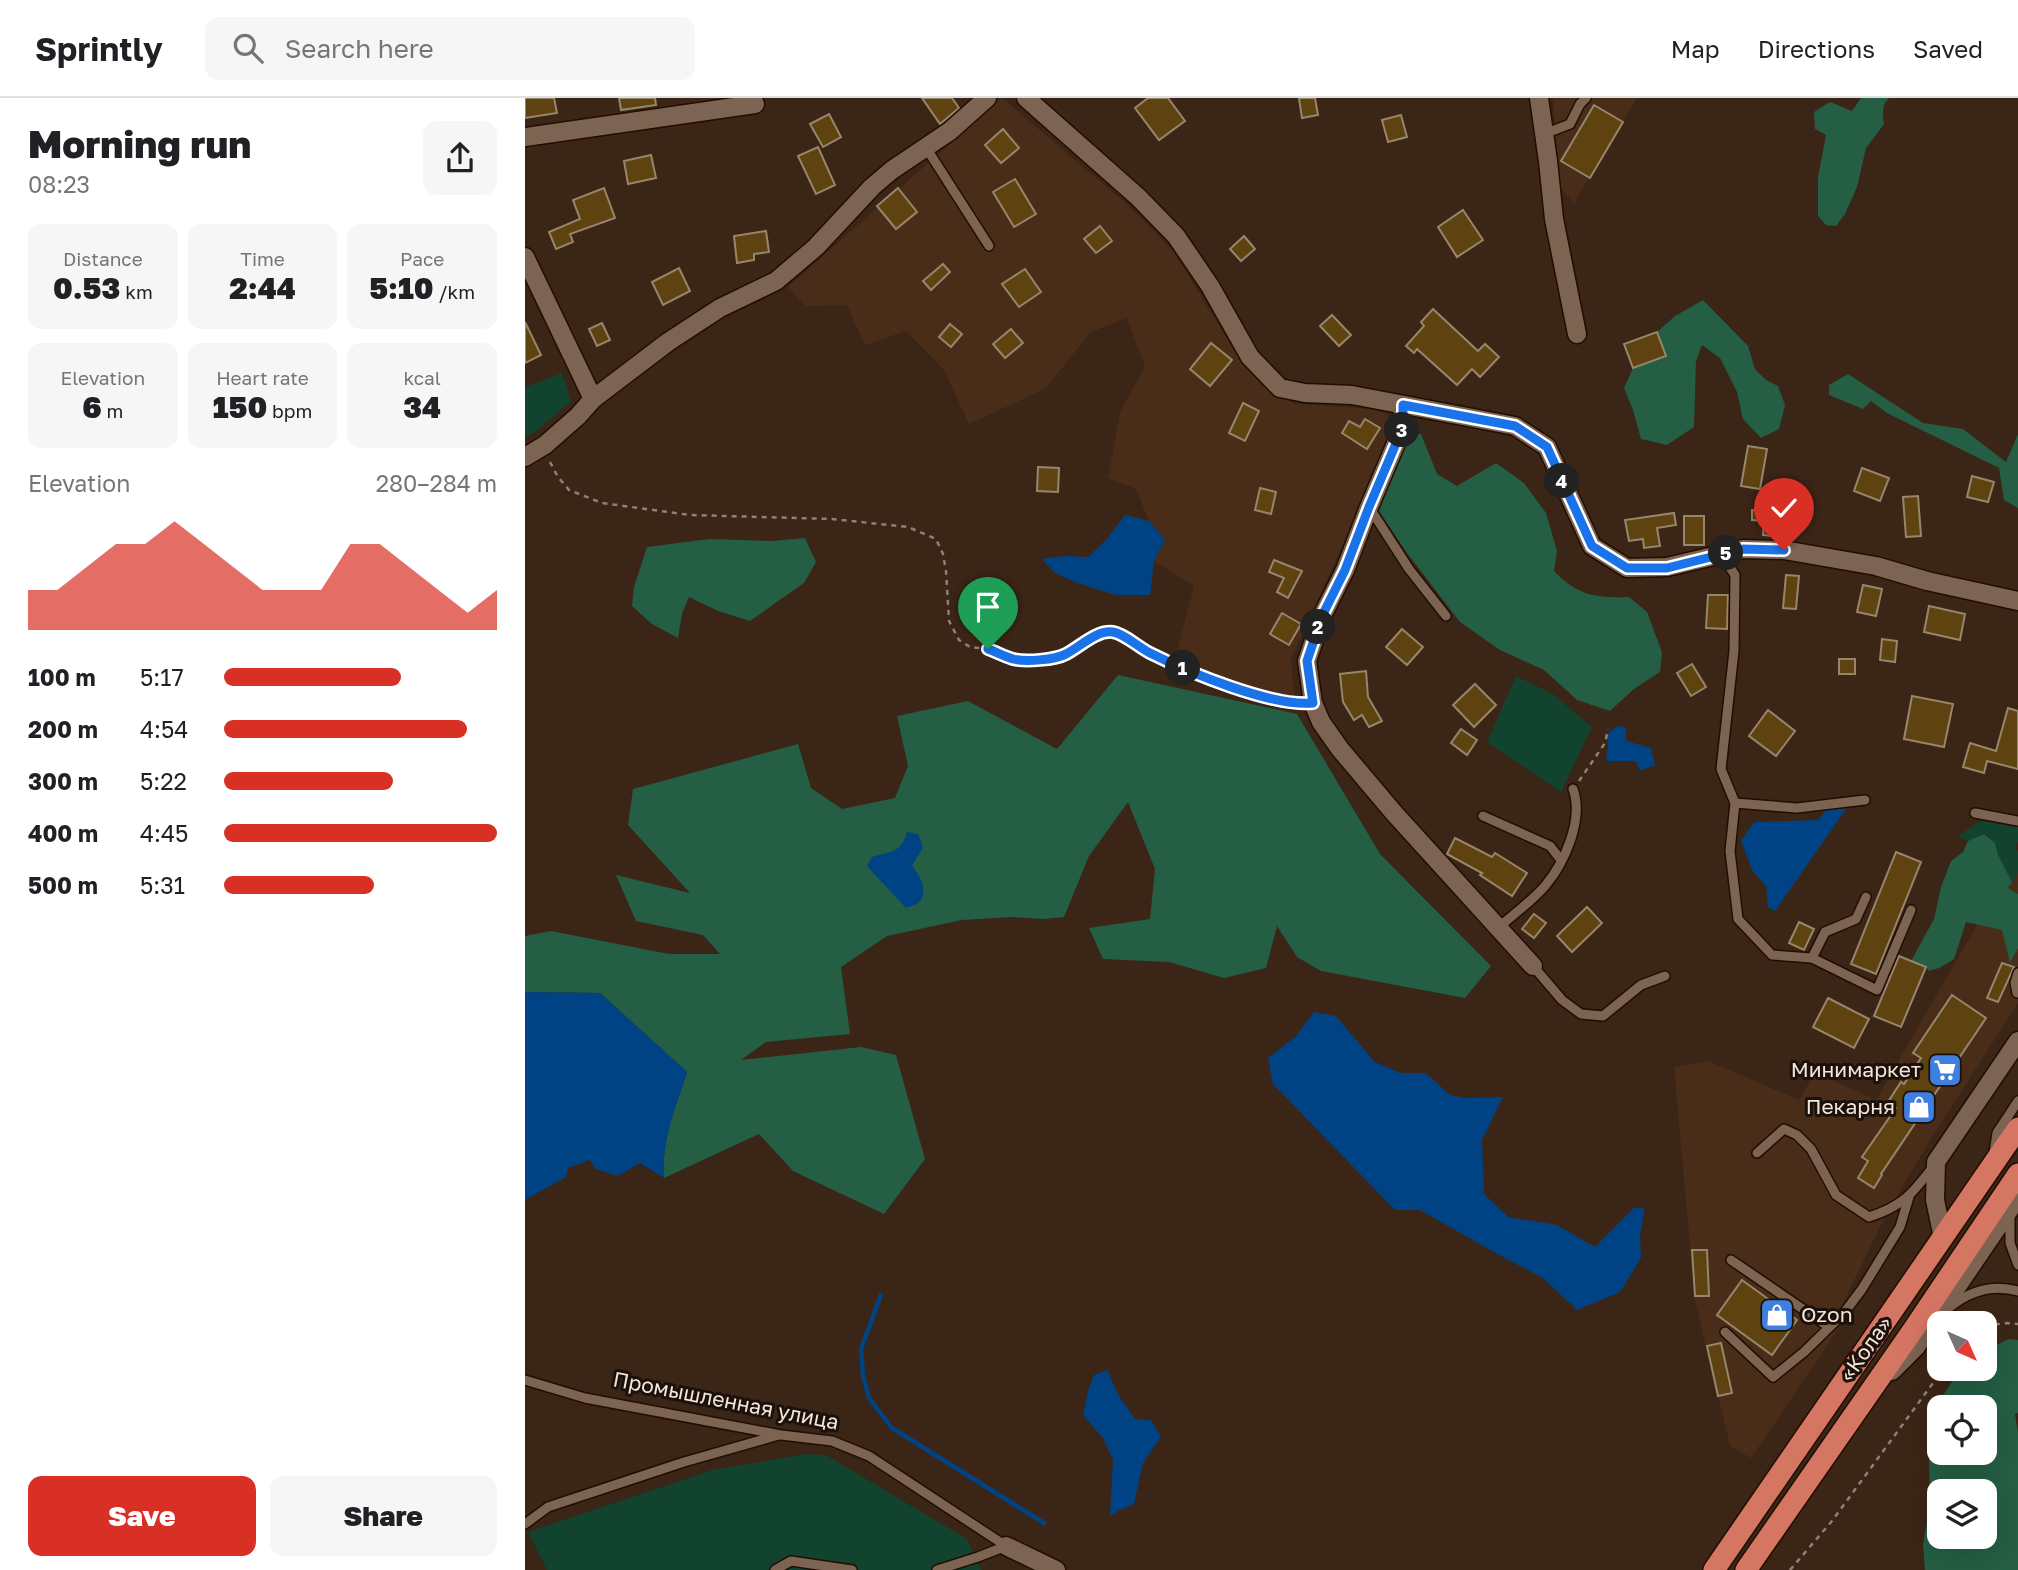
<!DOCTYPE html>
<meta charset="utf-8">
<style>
:root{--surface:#fff;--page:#f6f6f6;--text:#202124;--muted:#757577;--line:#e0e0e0;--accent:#d93025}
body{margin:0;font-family:"Golos Text",sans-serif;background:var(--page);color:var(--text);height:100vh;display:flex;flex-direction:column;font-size:26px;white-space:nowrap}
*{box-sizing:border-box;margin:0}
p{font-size:23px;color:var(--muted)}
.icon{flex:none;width:38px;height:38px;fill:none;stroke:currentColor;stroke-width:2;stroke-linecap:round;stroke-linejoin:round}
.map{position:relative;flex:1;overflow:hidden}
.panel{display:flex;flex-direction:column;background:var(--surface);width:525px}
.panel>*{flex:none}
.needle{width:46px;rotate:135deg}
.tools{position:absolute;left:1402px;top:1213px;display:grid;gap:14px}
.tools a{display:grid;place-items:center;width:70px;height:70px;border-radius:14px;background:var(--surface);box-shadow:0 7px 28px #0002;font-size:35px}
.pin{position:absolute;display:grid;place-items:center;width:60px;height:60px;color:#fff;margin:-72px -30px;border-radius:50% 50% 50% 0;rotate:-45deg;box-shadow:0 0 7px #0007}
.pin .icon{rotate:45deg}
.km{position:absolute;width:35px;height:35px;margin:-18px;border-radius:50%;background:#222;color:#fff;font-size:19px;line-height:35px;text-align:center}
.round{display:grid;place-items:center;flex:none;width:74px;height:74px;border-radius:14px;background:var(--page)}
.summary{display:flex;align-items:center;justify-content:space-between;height:119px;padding:0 28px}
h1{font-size:38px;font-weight:800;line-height:52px}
.figures{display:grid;grid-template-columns:repeat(3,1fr);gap:10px;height:119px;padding:7px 28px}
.figures div{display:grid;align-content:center;border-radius:14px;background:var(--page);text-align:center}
.figures b{font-size:30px;font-weight:800}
.figures small{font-size:19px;font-weight:400}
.figures p{font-size:19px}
.chart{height:196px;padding:14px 28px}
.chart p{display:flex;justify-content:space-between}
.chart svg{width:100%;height:126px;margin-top:7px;fill:var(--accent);opacity:.7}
.primary-button{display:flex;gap:14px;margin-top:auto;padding:14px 28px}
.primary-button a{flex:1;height:80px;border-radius:14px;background:var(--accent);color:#fff;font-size:28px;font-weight:800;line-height:80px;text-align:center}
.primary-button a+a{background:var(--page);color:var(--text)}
ul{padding:0 28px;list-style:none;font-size:23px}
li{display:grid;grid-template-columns:112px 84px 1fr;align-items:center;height:52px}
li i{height:18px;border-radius:9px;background:var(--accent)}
header{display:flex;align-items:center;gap:42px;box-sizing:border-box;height:98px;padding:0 35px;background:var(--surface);border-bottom:2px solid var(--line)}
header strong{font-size:33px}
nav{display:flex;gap:38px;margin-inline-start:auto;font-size:24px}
.search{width:490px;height:63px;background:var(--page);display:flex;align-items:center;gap:18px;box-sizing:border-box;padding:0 24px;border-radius:14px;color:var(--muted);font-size:26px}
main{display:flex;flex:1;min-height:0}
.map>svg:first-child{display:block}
.built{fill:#492d19}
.green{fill:#11432e}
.forest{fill:#245e44;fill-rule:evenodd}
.water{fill:#004385}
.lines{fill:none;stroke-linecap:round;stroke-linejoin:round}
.stream{stroke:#004385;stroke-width:4.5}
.building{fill:#5e4310;stroke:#96866c;stroke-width:2}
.service-casing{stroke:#210e01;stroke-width:12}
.minor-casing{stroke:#210e01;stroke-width:21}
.trunk-casing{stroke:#210e01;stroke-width:24}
.path{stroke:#928073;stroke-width:2.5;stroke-dasharray:5 5;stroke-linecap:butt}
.service{stroke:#7c6352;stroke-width:9}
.minor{stroke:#7c6352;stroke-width:18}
.trunk{stroke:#d57663;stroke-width:21}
.route-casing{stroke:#fff;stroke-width:14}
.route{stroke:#1a73e8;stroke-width:9}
.labels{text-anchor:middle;stroke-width:6;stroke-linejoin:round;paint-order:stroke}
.poi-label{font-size:21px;fill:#f4e5db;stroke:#1b110a;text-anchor:end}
.street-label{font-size:21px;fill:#f4e5db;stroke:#1b110a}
</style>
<header>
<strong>Sprintly</strong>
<div class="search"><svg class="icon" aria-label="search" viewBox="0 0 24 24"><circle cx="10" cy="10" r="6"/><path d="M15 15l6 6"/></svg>Search here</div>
<nav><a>Map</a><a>Directions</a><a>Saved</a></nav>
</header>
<main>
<section class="panel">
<div class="summary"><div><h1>Morning run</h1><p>08:23</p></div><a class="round"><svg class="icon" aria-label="share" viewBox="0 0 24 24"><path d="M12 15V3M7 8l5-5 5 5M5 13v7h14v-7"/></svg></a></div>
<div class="figures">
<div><p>Distance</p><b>0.53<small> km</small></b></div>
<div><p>Time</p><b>2:44</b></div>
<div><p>Pace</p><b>5:10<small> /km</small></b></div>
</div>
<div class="figures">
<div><p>Elevation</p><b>6<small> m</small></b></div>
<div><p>Heart rate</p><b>150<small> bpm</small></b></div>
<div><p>kcal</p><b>34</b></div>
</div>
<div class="chart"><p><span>Elevation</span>280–284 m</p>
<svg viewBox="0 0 160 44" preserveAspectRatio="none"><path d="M0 44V30L10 30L20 22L30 14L40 14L50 6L60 14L70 22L80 30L90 30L100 30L110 14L120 14L130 22L140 30L150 38L160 30V44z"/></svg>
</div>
<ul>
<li><b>100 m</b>5:17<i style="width:65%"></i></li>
<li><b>200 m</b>4:54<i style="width:89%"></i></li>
<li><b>300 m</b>5:22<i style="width:62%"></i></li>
<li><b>400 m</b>4:45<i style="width:100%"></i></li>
<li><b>500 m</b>5:31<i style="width:55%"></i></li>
</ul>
<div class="primary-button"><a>Save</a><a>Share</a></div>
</section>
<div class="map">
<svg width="1493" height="1472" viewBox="0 0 1493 1472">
<rect width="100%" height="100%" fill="#3b2516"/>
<g class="built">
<polygon points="477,0 597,102 649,154 707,249 736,287 770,306 847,311 862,316 866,339 766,562 770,605 650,562 669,488 629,463 640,442 624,423 611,391 583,380 595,314 620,268 602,220 566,234 520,291 444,326 419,272 381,233 340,247 322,207 281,208 263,189"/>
<polygon points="1028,0 1112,0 1049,105 1035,90"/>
<polygon points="1493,756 1493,905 1407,1039 1363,1113 1317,1207 1325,1214 1226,1360 1205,1348 1170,1203 1149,969 1183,963 1274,1002 1290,974 1351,1002"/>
</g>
<g class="green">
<polygon points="37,275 46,303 10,334 0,339 0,289"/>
<polygon points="991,578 1028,596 1067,629 1036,694 962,644"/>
<polygon points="1455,723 1493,728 1493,744 1489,750 1493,753 1493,775 1487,784 1473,757 1470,745 1460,736 1443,743 1433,738"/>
<polygon points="281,1356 301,1357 442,1441 456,1472 22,1472 3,1434 187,1372"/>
</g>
<g class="forest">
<path d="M1336,0H1364C1356,7 1358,16 1359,26L1341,50L1332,89L1320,116L1311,128L1301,127L1293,118V79L1301,37L1290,31L1289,14L1305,4L1327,13Z"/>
<polygon points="1178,202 1223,248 1230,271 1241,282 1253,288 1260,307 1254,331 1236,340 1218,321 1212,294 1195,260 1177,247 1171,263 1169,329 1142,347 1116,341 1108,312 1099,290 1108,270 1140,258 1132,234 1150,218"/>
<polygon points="1323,276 1398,325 1438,331 1481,364 1493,336 1493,410 1479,402 1474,370 1362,315 1346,303 1338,311 1304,297 1304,287"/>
<path d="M884,336H896L912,376L932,388L971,365L999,385L1021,415L1032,453L1029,473C1053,498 1071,500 1104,499L1122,514L1137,554L1135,574L1109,591L1085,613L1052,602L1019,572L975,552L935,524L882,455L854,413Z"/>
<polygon points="280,440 291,464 279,485 225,523 193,513 164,499 157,516 153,540 127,526 107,508 109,489 122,449 184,441 247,443"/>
<path d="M593,577L772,616L855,756L966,868L940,900L796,873L772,859L752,828L741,870L699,880L644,864L578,861L564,830L625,821L630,771L603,704L564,758L539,819L518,821L485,819L437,822L362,838L316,869L325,936L241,944L216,962L336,949L371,957L400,1061L359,1116L268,1073L234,1036L139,1080C136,1043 151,1008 162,974L75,895L0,894V838L26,833L144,856H195L178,837L111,823L91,777L165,795L103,727L108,691L273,646L286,690L317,711L370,700L383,668L372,618L443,603L532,651Z"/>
<polygon points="1459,736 1470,745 1473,757 1487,784 1483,790 1493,796 1493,850 1485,865 1477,832 1441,824 1429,861 1414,870 1404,873 1401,869 1386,863 1409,821 1416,789 1426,763 1438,754 1443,743"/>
<path d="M1484,1241L1493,1242V1315L1490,1316L1493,1335V1472H1400L1398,1446L1405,1407L1403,1320L1432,1276L1438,1271L1460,1270V1252ZM1414,1309H1460V1354H1414ZM1414,1393H1460V1438H1414Z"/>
</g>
<g class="water">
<polygon points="600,417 624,423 640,442 629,463 625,497 591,497 552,485 530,475 517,461 540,458 563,459 582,441"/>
<polygon points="1092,628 1101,629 1101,643 1126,650 1130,667 1115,673 1111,663 1081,663 1083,648 1081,637"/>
<polygon points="1302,711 1321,711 1250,813 1243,809 1241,788 1228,774 1216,743 1229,724 1293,722"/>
<path d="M382,734L393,736L398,749L387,768C395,777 405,795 393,805C389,808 385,808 381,810L342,768L347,759C367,753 376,755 382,734Z"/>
<path d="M0,894L75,895L162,974C151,1009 136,1043 139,1080L115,1065L93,1078L71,1071L65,1062L43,1070L41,1079L0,1102Z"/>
<polygon points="789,914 811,918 850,964 876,975 901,975 925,997 940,1000 978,999 957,1042 959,1096 983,1119 1032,1127 1070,1149 1110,1109 1120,1111 1115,1137 1116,1160 1095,1194 1052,1212 1018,1180 967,1153 895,1112 870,1112 748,986 743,960 771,938"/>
<polygon points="582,1272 594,1298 610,1321 626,1322 636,1339 618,1365 609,1406 585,1417 588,1362 578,1340 558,1317 563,1293 569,1277"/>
</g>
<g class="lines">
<polyline class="stream" points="356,1197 336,1251 338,1277 344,1300 367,1330 519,1425"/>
</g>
<g class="building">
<polygon points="0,0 29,0 32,15 0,20"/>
<polygon points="94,0 130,0 131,7 96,12"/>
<polygon points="397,0 427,0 434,10 415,26"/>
<polygon points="623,0 643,0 660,23 634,42 610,10"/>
<polygon points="774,0 790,0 793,17 777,20"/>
<polygon points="1069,7 1098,24 1065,80 1036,63"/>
<polygon points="304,16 316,39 298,49 285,26"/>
<polygon points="876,17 882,39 863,44 857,22"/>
<polygon points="478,31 494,50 476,65 460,47"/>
<polygon points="293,49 310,87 291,96 273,58"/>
<polygon points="126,57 131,80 103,86 99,63"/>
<polygon points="490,81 511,116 489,129 468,94"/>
<polygon points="79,90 90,120 45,136 48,144 31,151 24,134 55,121 48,102"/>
<polygon points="373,90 392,114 371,131 352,108"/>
<polygon points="938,112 958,142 932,159 913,129"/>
<polygon points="575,128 587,143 571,155 559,141"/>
<polygon points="241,133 244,154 229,156 229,162 212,165 209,138"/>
<polygon points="719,138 730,151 716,163 705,151"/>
<polygon points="418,166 425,174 406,192 398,183"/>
<polygon points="154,170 165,193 138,207 127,184"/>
<polygon points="500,171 516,194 494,209 477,186"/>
<polygon points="908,211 953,253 960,246 974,259 955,279 947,271 932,287 892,251 889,255 881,248 899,228 896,224"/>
<polygon points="807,217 826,237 814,248 795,228"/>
<polygon points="0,224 16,257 0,265"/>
<polygon points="77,225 85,242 72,248 64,231"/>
<polygon points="425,226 437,236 426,249 414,239"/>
<polygon points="486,231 498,245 480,260 468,246"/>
<polygon points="1132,234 1141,258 1108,270 1099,246"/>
<polygon points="686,245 707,262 685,288 665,271"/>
<polygon points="718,305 734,313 720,343 704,335"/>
<polygon points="840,321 855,330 842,351 817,335 824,323 835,329"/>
<polygon points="1223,348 1242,351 1235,391 1216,388"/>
<polygon points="513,369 534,370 533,394 512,393"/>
<polygon points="1337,370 1364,380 1355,403 1329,393"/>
<polygon points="1447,378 1469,384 1463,404 1442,399"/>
<polygon points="735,390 751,394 746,416 730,412"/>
<polygon points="1393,398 1396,438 1381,439 1378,399"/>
<polygon points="1227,412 1270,415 1269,441 1238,437 1239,423 1227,422"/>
<polygon points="1149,415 1151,427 1132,430 1135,448 1119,450 1118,441 1104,443 1100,422"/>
<rect x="1159" y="418" width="20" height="29"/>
<polygon points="749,462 777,473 763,500 752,494 759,480 744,474"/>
<polygon points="1261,477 1274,478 1271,511 1258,510"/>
<polygon points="1338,487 1357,491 1351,518 1332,514"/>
<polygon points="1183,497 1203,497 1202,531 1181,530"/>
<polygon points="1404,508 1440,516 1435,542 1399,534"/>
<polygon points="757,515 776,526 764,547 745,536"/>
<polygon points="877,531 898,549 882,567 861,549"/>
<polygon points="1357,541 1372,543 1370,564 1355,562"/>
<rect x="1314" y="561" width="16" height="15"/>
<polygon points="1167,566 1181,589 1166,598 1152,575"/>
<polygon points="841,573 843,599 857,623 844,629 837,617 829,622 818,604 815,576"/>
<polygon points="950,586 971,607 949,629 928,607"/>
<polygon points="1387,598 1428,606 1419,649 1379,641"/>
<polygon points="1483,610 1493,613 1493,671 1462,663 1459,675 1438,669 1445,645 1471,653"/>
<polygon points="1243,612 1270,633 1251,658 1224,638"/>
<polygon points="936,631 952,642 942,657 926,645"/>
<polygon points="930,740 967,759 970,755 1002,775 987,798 955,777 957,775 922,756"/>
<polygon points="1371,754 1396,764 1351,876 1326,866"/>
<polygon points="1062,809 1077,825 1047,854 1032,838"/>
<polygon points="1009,816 1021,825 1009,840 997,831"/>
<polygon points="1274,824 1289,831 1279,852 1264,845"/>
<polygon points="1374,858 1401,869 1376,929 1349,918"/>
<polygon points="1477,865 1489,869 1473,904 1462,900"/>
<polygon points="1427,897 1461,920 1356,1076 1357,1077 1349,1090 1333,1080 1343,1063 1337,1059 1371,1010 1363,1004 1376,984 1379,986 1396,960 1388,955"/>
<polygon points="1303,900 1344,921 1329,950 1288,929"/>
<polygon points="1167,1152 1182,1152 1184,1198 1170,1198"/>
<polygon points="1217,1182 1272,1222 1247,1257 1192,1217"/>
<polygon points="1196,1245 1207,1295 1193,1298 1182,1248"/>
</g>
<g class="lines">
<g class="service-casing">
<g id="service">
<polyline points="1019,36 1045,26 1055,6 1061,0"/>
<polyline points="400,48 464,148"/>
<polyline points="844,409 884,471 921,518"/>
<polyline points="1196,456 1210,477 1209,553 1196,671 1210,705 1205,753 1213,821 1247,857 1287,860 1352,892 1386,812"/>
<polyline points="1210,705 1272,710 1340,702"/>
<polyline points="1450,715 1493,723"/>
<polyline points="958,718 1025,748 1036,762"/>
<path d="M974,829C989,816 1007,803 1020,788C1040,764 1059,721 1048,691"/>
<polyline points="1287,860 1300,834 1331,821 1341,799"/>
<polyline points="1008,868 1037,902 1056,916 1078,918 1116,887 1140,878"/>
<polyline points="1492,895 1490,885 1493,875"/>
<polyline points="1469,1054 1472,1035 1493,1003"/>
<path d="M1232,1055L1259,1031L1272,1037L1286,1051L1311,1097L1344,1119C1378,1108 1387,1096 1408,1069"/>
<polyline points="1485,1118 1485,1145 1493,1167"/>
<polyline points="1206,1162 1304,1229"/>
<path d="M1425,1209C1445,1193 1468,1186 1493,1193"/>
<polyline points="1200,1234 1248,1279 1279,1254 1319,1215 1337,1191 1375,1129 1384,1099"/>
<polyline points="0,1282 60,1300 256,1337 307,1343 344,1358 481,1448"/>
<polyline points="0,1426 23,1409 159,1364 254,1337"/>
<polyline points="250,1472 266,1463 327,1472"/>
<polyline points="412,1472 453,1459 481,1448"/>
</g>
</g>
<g class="minor-casing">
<g id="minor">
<polyline points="501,0 613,99 651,138 685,188 725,259 755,290 780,295 827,297 990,328 1022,349 1067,448 1102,470 1142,469 1218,451 1259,452 1351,468 1402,483 1493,503"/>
<polyline points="1014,0 1023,63 1029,121 1052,236"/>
<polyline points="0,39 230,6"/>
<polyline points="0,159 68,301"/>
<polyline points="878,307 878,329 844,409 820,472 797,518 782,563 788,605 796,624 815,651 869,715 1008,868"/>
<polyline points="0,359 20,347 53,318 68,301 143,244 195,210 251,183 291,149 347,89 367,72 425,33 462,0"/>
<polyline points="1418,1140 1410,1102 1411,1064 1493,943"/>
<polyline points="1367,1273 1391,1249 1493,1099"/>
<polyline points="481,1448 531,1472"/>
</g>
</g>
<g class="trunk-casing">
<g id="trunk">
<polyline points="1189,1472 1493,1030"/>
<polyline points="1221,1472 1388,1232 1493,1076"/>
</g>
</g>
<g class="path">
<polyline points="25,364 33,379 44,392 77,405 165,417 307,421 383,429 411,441 418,456 421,473 424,523 434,542 445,549 463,551 490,562 523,561 538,558 569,538 585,533 598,536 611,548 627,556 684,581 741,599 771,606"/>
<polyline points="1054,683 1080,645 1083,631"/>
<polyline points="1460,1228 1481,1225 1493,1226"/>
<polyline points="1265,1472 1307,1423 1419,1270"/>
</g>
<use href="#service" class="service"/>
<use href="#minor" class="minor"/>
<use href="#trunk" class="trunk"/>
</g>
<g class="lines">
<g class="route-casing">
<path id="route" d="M463,551C471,554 479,558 488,561C500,564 530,562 541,556C555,549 571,532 588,534C600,536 613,549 625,555C663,574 747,609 788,605L782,563L797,518L820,472L844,409L878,329V307L990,328L1022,349L1067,448L1102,470H1142L1218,451L1259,452"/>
</g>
<use href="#route" class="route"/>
</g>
<defs>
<g id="supermarket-square" transform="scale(1.75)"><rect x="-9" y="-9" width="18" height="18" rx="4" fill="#3f7fe0" stroke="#1b110a"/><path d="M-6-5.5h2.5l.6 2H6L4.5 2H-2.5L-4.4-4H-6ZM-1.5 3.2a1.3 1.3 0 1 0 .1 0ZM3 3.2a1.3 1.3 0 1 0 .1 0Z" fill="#fff"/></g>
<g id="shop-square" transform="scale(1.75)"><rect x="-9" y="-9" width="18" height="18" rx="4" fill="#3f7fe0" stroke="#1b110a"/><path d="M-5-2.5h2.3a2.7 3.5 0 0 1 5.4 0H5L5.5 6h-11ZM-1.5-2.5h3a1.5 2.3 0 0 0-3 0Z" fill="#fff"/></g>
</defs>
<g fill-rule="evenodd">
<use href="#supermarket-square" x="1420" y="972"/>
<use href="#shop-square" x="1394" y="1009"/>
<use href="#shop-square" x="1252" y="1217"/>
</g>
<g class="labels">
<g class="poi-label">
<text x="1396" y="979">Минимаркет</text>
<text x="1370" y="1016">Пекарня</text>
<text x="1276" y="1224" text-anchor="start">Ozon</text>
</g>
<g class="street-label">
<text transform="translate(1341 1251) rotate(-55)" y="7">«Кола»</text>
<text transform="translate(201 1303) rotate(11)" y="7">Промышленная улица</text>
</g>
</g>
</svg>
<div class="tools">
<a><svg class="needle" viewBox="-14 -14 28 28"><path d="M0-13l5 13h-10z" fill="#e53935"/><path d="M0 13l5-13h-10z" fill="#757577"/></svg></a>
<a><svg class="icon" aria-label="locate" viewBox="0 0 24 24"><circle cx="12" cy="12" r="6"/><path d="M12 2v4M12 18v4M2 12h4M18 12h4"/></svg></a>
<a><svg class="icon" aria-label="layers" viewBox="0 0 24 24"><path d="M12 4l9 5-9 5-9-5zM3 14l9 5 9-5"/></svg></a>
</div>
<div class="pin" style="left:463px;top:551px;background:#1e9e55"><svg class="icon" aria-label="arrive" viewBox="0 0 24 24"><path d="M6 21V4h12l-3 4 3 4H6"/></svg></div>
<div class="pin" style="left:1259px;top:452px;background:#d93025"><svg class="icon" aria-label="check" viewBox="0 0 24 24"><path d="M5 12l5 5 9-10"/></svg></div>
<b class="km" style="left:658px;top:570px">1</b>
<b class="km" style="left:793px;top:529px">2</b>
<b class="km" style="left:877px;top:332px">3</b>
<b class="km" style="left:1037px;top:383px">4</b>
<b class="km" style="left:1201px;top:455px">5</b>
</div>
</main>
